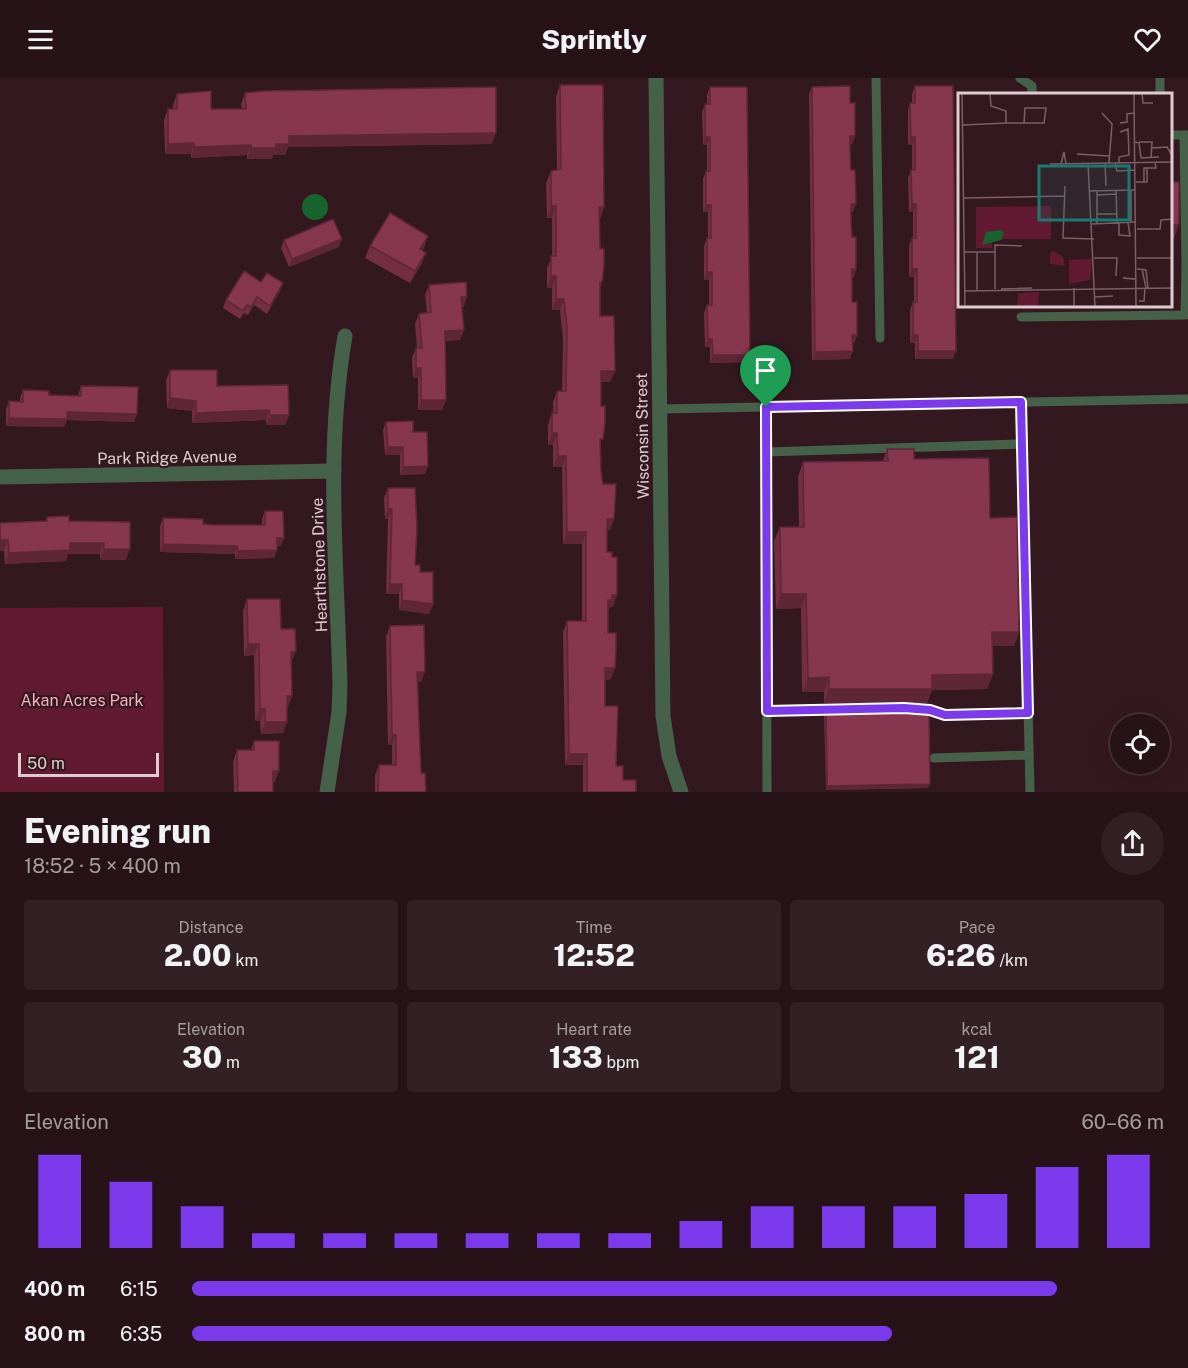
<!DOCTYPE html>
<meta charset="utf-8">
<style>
:root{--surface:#271217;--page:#332024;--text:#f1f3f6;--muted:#a49ea1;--line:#433236;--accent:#7c3aed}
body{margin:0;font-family:"Public Sans",sans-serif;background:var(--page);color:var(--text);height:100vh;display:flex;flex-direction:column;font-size:22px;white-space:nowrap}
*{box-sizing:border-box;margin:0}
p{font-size:20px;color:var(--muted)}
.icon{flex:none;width:33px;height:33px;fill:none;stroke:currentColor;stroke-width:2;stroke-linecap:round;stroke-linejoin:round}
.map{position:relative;height:714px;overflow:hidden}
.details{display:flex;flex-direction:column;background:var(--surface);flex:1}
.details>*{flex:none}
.fabs{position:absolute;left:1110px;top:636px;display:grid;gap:12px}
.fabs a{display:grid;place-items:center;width:60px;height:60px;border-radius:50%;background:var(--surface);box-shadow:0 6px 24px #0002,0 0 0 2px var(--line);font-size:30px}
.scale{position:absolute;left:18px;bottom:15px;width:141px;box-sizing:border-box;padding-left:6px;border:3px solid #e0ccd0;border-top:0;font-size:16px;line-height:21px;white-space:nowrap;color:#e0ccd0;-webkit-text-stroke:4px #34181f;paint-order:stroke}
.pin{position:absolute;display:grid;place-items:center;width:51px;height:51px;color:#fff;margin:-62px -26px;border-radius:50% 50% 50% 0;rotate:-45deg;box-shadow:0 0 6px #0007}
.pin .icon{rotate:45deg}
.round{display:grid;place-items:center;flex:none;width:63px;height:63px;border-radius:32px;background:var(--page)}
.summary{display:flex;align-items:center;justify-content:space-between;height:102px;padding:0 24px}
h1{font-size:33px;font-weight:800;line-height:45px}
.metrics{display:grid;grid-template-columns:repeat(3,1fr);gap:9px;height:102px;padding:6px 24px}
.metrics div{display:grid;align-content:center;border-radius:6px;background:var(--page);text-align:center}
.metrics b{font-size:30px;font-weight:800}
.metrics small{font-size:16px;font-weight:400}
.metrics p{font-size:16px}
.chart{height:168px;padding:12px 24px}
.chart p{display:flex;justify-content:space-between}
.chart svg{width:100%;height:108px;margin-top:6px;stroke:var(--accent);stroke-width:6}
ul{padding:0 24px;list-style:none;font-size:20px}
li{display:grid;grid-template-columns:96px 72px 1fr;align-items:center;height:45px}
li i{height:15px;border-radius:8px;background:var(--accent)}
header{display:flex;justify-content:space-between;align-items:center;height:78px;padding:0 24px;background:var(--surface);font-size:27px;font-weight:800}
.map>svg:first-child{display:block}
.green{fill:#621a32}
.water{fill:#18632e}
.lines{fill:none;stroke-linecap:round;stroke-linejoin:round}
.lane{stroke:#46614a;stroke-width:9}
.street{stroke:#46614a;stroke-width:15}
.wall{fill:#732e43}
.shaded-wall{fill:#5e2637}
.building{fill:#86364e;stroke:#5e2637;stroke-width:1.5}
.route-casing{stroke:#fff;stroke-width:12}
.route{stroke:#7c3aed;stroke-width:8}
.labels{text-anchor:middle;stroke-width:4.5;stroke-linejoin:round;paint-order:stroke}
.street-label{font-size:16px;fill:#e0ccd0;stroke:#34181f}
.park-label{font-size:16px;fill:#f7b0c0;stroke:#34181f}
.inset-road{fill:none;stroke:#796066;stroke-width:1.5}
.view{fill:#197a73;fill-opacity:0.15;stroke:#197a73;stroke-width:3}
.inset-edge{fill:none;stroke:#e0ccd0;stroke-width:3}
</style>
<header><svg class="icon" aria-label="menu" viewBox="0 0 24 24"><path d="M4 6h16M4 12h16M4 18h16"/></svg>Sprintly<svg class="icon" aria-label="heart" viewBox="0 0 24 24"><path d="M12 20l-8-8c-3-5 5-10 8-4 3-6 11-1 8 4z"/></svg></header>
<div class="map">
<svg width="1188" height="714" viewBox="0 0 1188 714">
<rect width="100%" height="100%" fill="#34181f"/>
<polygon class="green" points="163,529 164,714 0,714 0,530"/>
<circle class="water" cx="315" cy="129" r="13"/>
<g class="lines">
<g class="lane">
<polyline points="876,0 880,260"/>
<polyline points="1020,0 1032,8 1032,16"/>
<polyline points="1160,0 1160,16"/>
<polyline points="1172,57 1188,57"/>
<polyline points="1184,57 1186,186 1188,186"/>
<polyline points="1021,239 1185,237 1186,186"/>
<polyline points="1021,324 1030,714"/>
<polyline points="766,329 767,714"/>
<polyline points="660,331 1188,321"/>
<polyline points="766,374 1022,366"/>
<polyline points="767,633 904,630 930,632 945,637 1028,635"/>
<polyline points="934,680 1029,677"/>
</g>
<g class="street">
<polyline points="656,0 663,638 669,678 681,714"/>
<polyline points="0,399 334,393"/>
<path d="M327,714L339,634L340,607C337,491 325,373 345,258"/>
</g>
</g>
<g class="wall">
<polygon points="560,7 604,129 600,141 599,141 602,204 600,211 600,238 610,304 601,304 601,393 603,406 614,441 610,452 607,452 607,474 613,529 610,529 608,534 608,555 611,601 605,602 605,628 616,688 623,702 636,714 583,714 583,687 565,687 563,554 567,543 582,543 582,466 563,466 562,389 553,389 553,367 548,367 548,347 552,335 553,335 553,324 557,313 562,313 563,262 560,232 552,232 552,210 547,210 547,190 552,178 552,140 547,140 546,105 551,93 557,92 556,19"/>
<polygon points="915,8 953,281 915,281 915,265 910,265 910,232 913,224 914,224 914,199 909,199 909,168 912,160 913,160 913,134 909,134 908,100 911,92 912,92 912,67 908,67 908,33 910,25 912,25 912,16"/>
<polygon points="710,9 750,277 747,284 710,285 710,269 705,269 704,235 707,227 709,227 709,202 704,202 704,168 707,160 708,160 708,134 703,134 703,101 706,93 707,93 707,67 703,67 702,34 705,26 707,26 707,17"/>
<polygon points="812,9 850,25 855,58 852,66 850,66 850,75 853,134 851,134 852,159 856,191 854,199 852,199 852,224 857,257 854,265 853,265 850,281 812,282 809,16"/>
<polygon points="245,15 492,66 288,69 285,77 273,77 272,81 247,81 247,77 191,80 191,76 165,76 164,42 168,31 173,31 173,27 177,16 211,31 242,31 241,26"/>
<polygon points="284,162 339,169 289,189 281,170"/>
<polygon points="370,168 424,170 422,173 426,175 421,187 410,205 365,180"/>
<polygon points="261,204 280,213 267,236 254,227 248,237 244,235 240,241 223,230 226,222"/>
<polygon points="429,207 464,229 462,229 460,262 445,263 446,322 442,332 418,332 418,300 413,300 412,280 416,270 417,270 415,246 419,236 427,235 425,217"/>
<polygon points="170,292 217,308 289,337 285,347 266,347 266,342 192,345 192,333 167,330 166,302"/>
<polygon points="81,308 134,344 67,342 64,349 6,348 6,331 9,323 20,324 20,320 23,312 49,317 78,318"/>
<polygon points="386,344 413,354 428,388 425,396 400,397 400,377 385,377 383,352"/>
<polygon points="887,371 914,381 990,440 1019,554 1014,568 992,568 993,596 987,611 932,612 927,625 824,625 824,614 802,614 801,530 776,531 774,463 780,449 799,449 798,399 803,384 883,383"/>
<polygon points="388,410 415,487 420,494 433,526 429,536 399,532 399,516 386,516 388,441 385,441 384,420"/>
<polygon points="265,433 281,468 277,468 274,480 235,481 235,476 160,474 160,448 163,440 215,447 262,447 262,441"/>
<polygon points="47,439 69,443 126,482 100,482 100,476 68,476 66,483 5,486 4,473 0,473 0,445 46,443"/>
<polygon points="247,521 281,551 292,585 292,618 287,629 283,655 261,656 260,643 255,643 254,577 244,578 243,533"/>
<polygon points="390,548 421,604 418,604 421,695 426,714 375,714 375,697 379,687 392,687 392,667 388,667 386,559"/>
<polygon points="826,634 928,710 826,712 824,638"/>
<polygon points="254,663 275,704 273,704 273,714 234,714 233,684 237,672 251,672"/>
</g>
<g class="shaded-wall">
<polygon points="496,55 492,66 288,69 285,77 273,77 272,81 247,81 251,70 276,66 289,58"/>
<polygon points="850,58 855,58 852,66 848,66"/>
<polygon points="705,59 710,59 707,67 703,67"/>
<polygon points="911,59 915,59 912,67 908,67"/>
<polygon points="194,65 191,76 165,76 168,66"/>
<polygon points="251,67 247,77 191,80 194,69"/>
<polygon points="851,126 856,126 853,134 849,134"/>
<polygon points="912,126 916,126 913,134 909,134"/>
<polygon points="706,127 711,127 708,134 703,134"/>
<polygon points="551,128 556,128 552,140 547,140"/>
<polygon points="599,129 604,129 600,141 595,141"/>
<polygon points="1179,146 1174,161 1172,162 1172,147"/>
<polygon points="428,158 424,170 416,183 420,171"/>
<polygon points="342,161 339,169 289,189 292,181"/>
<polygon points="426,175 421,187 410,205 415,193"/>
<polygon points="852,191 856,191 854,199 849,199"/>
<polygon points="912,191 917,191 914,199 909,199"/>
<polygon points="707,194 712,194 709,202 704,202"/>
<polygon points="551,198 556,198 552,210 547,210"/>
<polygon points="283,205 280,213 267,236 270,228"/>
<polygon points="257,219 254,227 248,237 251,229"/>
<polygon points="461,219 467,219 464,229 457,229"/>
<polygon points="556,221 564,221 560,232 552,232"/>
<polygon points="464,252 460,262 442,263 445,253"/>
<polygon points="852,257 857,257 854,265 850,265"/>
<polygon points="913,257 918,257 915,265 910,265"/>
<polygon points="708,261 712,261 710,269 705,269"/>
<polygon points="853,273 850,281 812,282 815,274"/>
<polygon points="918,273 956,273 953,281 915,281"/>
<polygon points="713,277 750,277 747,284 710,285"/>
<polygon points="416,290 421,290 418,300 413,300"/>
<polygon points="601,293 615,293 610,304 596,304"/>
<polygon points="170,320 196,323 192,333 167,330"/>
<polygon points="421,322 446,322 442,332 418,332"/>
<polygon points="269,332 266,342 192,345 196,335"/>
<polygon points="67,334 137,336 134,344 67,342 64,349 6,348 9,340"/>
<polygon points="270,337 289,337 285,347 266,347"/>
<polygon points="552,355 557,355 553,367 548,367"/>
<polygon points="388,369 403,369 400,377 385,377"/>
<polygon points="558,378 566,378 562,389 553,389"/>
<polygon points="428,388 425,396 400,397 403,389"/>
<polygon points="388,431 392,431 388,441 385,441"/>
<polygon points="607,441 614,441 610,452 603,453"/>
<polygon points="567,454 586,454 582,466 563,466"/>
<polygon points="277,460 284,460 281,468 274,468"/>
<polygon points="0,462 8,462 4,473 0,473"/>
<polygon points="70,465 104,465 100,476 68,476 66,483 5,486 9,475"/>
<polygon points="163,466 237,468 235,476 160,474"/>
<polygon points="104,471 130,471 126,482 100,482"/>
<polygon points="277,472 274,480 235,481 238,473"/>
<polygon points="390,506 402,506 399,516 386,516"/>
<polygon points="781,516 806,516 801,530 776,531"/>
<polygon points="612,517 617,517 613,529 610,529 608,534 603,534 608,522"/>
<polygon points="402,522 433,526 429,536 399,532"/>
<polygon points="992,554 1019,554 1014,568 987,568"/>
<polygon points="248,566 259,566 254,577 244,578"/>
<polygon points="296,573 291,585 291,574"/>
<polygon points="605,590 615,590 611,601 601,602"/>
<polygon points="417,594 425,594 421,604 414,604"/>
<polygon points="993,596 987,611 932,612 927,625 824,625 829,611 932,597"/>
<polygon points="829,599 824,614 802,614 808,600"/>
<polygon points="287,618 292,618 288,629 283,629"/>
<polygon points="260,631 265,631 260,643 255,643"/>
<polygon points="265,644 287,644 283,655 261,656"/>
<polygon points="392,657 396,657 392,667 388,667"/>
<polygon points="569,676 587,676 583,687 565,687"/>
<polygon points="273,693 279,693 275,704 269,705"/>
<polygon points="930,706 928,710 826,712 827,708"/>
</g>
<g class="building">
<polygon points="560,7 603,7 604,129 599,129 600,171 604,171 604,188 602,204 600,204 600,238 614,238 615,293 601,293 601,328 605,328 605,345 603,361 600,361 601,393 603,406 616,406 614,441 607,441 607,474 612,474 612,479 617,479 617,517 612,517 612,522 608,522 608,555 616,555 616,572 615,590 605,590 605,628 618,628 616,688 623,688 623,702 636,702 636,714 587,714 587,676 569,676 567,543 586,543 586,454 567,454 566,378 558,378 557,355 552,355 552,335 557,335 557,313 566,313 567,250 564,221 556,221 556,198 551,198 551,178 556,178 556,128 551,128 551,93 561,91"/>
<polygon points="850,8 850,25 855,25 855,58 850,58 850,75 851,92 855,92 856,126 851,126 851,143 852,159 856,159 856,191 852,191 852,224 857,224 857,257 852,257 853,273 815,274 812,9"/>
<polygon points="915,8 953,8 956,273 918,273 918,257 913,257 913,224 917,224 917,191 912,191 912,160 916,160 916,126 912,126 911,92 915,92 915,59 911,59 910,25 915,25"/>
<polygon points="496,9 496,55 289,58 289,66 276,66 276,70 251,70 251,67 194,69 194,65 168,66 168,31 177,31 177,16 211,13 211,31 246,31 245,15 263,13"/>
<polygon points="710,9 747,9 750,277 713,277 712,261 708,261 707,227 712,227 712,194 707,194 707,160 711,160 711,127 706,127 706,93 710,93 710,59 705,59 705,26 710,26"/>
<polygon points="1172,104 1179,104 1179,146 1172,147"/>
<polygon points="390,135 428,158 420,171 426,175 415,193 370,168"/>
<polygon points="333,141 342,161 292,181 284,162"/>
<polygon points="244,193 261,204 267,195 283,205 270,228 257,219 251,229 247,227 243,233 226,222"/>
<polygon points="466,204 467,219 461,219 464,252 445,253 446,322 421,322 421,290 416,290 416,270 422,270 419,236 431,234 429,207"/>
<polygon points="170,292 217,292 217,308 288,307 289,337 270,337 269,332 196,335 196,323 170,320"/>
<polygon points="81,308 138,309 137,336 67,334 67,341 9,340 9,323 23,324 23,312 49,313 49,317 81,318"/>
<polygon points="413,343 413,354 427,354 428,388 403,389 403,369 388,369 386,344"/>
<polygon points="887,371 914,371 914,381 989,380 990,440 1017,439 1019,554 992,554 993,596 932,597 932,611 829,611 829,599 808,600 806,516 781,516 780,449 804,449 803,384 888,383"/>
<polygon points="388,410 415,410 417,450 415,487 420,487 420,494 433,494 433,526 402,522 402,506 390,506 392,431 388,431"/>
<polygon points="265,433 283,433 284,460 277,460 277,472 238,473 237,468 163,466 163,440 203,441 203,446 215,447 265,447"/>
<polygon points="69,438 69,443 130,444 130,471 104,471 104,465 70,465 70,472 9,475 8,462 0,462 0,445 47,443 47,439"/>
<polygon points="247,521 280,521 281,551 295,551 296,573 291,574 292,618 287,618 287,644 265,644 265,631 260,631 259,566 248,566"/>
<polygon points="424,547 425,594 417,594 421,695 425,695 426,714 378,714 379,687 396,687 396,657 392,657 390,548"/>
<polygon points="826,634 929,635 930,706 827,708"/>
<polygon points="254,663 279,663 279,693 273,693 273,714 238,714 237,672 254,672"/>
</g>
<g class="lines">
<g class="route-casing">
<polygon id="route" points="1021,324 1028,635 945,637 930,632 904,630 767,633 766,329"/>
</g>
<use href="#route" class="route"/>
</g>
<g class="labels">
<g class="street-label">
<text transform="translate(642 358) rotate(-91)" y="6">Wisconsin Street</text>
<text transform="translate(167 379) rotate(-1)" y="6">Park Ridge Avenue</text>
<text transform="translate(319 487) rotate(-92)" y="6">Hearthstone Drive</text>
</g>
<g class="park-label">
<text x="82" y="628">Akan Acres Park</text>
</g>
</g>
<g transform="translate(958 15)">
<rect width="214" height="214" fill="#34181f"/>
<path d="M93,113V146H47L34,149V155H18V114ZM96,158L105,164L107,173L92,171V159ZM134,166L132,187L111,191V167ZM81,199L80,214H59L60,200Z" fill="#621a32"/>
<path d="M43,137L46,140L43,147L24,152L28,139Z" fill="#18632e"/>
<path class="inset-road" d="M4,0L7,214M93,0H120M176,0L178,214M184,0L185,10H195M144,20L154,31L151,70M48,30H86L88,15H67L66,30M162,30L169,29V21L176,20M5,32L48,30V18L33,13L32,0M177,49L181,50L183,65L201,64M181,49H194L193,65M194,55L209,54L215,64M119,61L151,63M130,70L137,214M147,70L148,93M157,70L159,78L177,77M161,70V64L171,62L170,36L162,39M92,71L215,69M103,71L106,59L108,71M178,89H189V74M186,89V75H198L197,69M107,93L105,145L136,146M131,98L178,97M139,98V130M158,98L159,129M173,98V129M139,102L158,101M6,105L106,103M139,121H159M161,129V142L172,143L170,129M134,131L178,129M179,136H202L203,127L215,126M6,159H37M19,159V198M136,165H159L158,183M179,165H215M179,176L188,177L190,195M184,176L188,195M176,186L165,185L178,186M116,195V214M37,196V152L64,153M43,196L74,195M6,198L215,195M137,204L155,203M181,208H186L187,195"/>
<path class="view" d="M81,73H171V127H81Z"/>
<rect width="214" height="214" class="inset-edge"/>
</g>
</svg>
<div class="fabs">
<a><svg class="icon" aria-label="locate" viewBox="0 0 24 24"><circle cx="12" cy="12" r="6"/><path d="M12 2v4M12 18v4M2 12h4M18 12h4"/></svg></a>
</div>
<div class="scale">50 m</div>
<div class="pin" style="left:766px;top:329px;background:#1e9e55"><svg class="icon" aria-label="arrive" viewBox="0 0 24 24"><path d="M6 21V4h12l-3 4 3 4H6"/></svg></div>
</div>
<section class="details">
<div class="summary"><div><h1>Evening run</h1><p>18:52 · 5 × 400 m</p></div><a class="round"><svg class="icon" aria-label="share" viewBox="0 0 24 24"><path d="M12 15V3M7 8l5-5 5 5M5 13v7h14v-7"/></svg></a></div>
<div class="metrics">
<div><p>Distance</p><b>2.00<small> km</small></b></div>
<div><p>Time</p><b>12:52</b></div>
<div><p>Pace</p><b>6:26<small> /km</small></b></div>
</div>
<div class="metrics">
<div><p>Elevation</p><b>30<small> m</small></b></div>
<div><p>Heart rate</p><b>133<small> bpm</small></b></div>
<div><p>kcal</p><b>121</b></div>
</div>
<div class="chart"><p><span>Elevation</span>60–66 m</p>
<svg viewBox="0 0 160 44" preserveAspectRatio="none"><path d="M5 44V6M15 44V17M25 44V27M35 44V38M45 44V38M55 44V38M65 44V38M75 44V38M85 44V38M95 44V33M105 44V27M115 44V27M125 44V27M135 44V22M145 44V11M155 44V6"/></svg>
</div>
<ul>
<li><b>400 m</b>6:15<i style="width:89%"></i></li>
<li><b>800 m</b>6:35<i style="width:72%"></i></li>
</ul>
</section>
